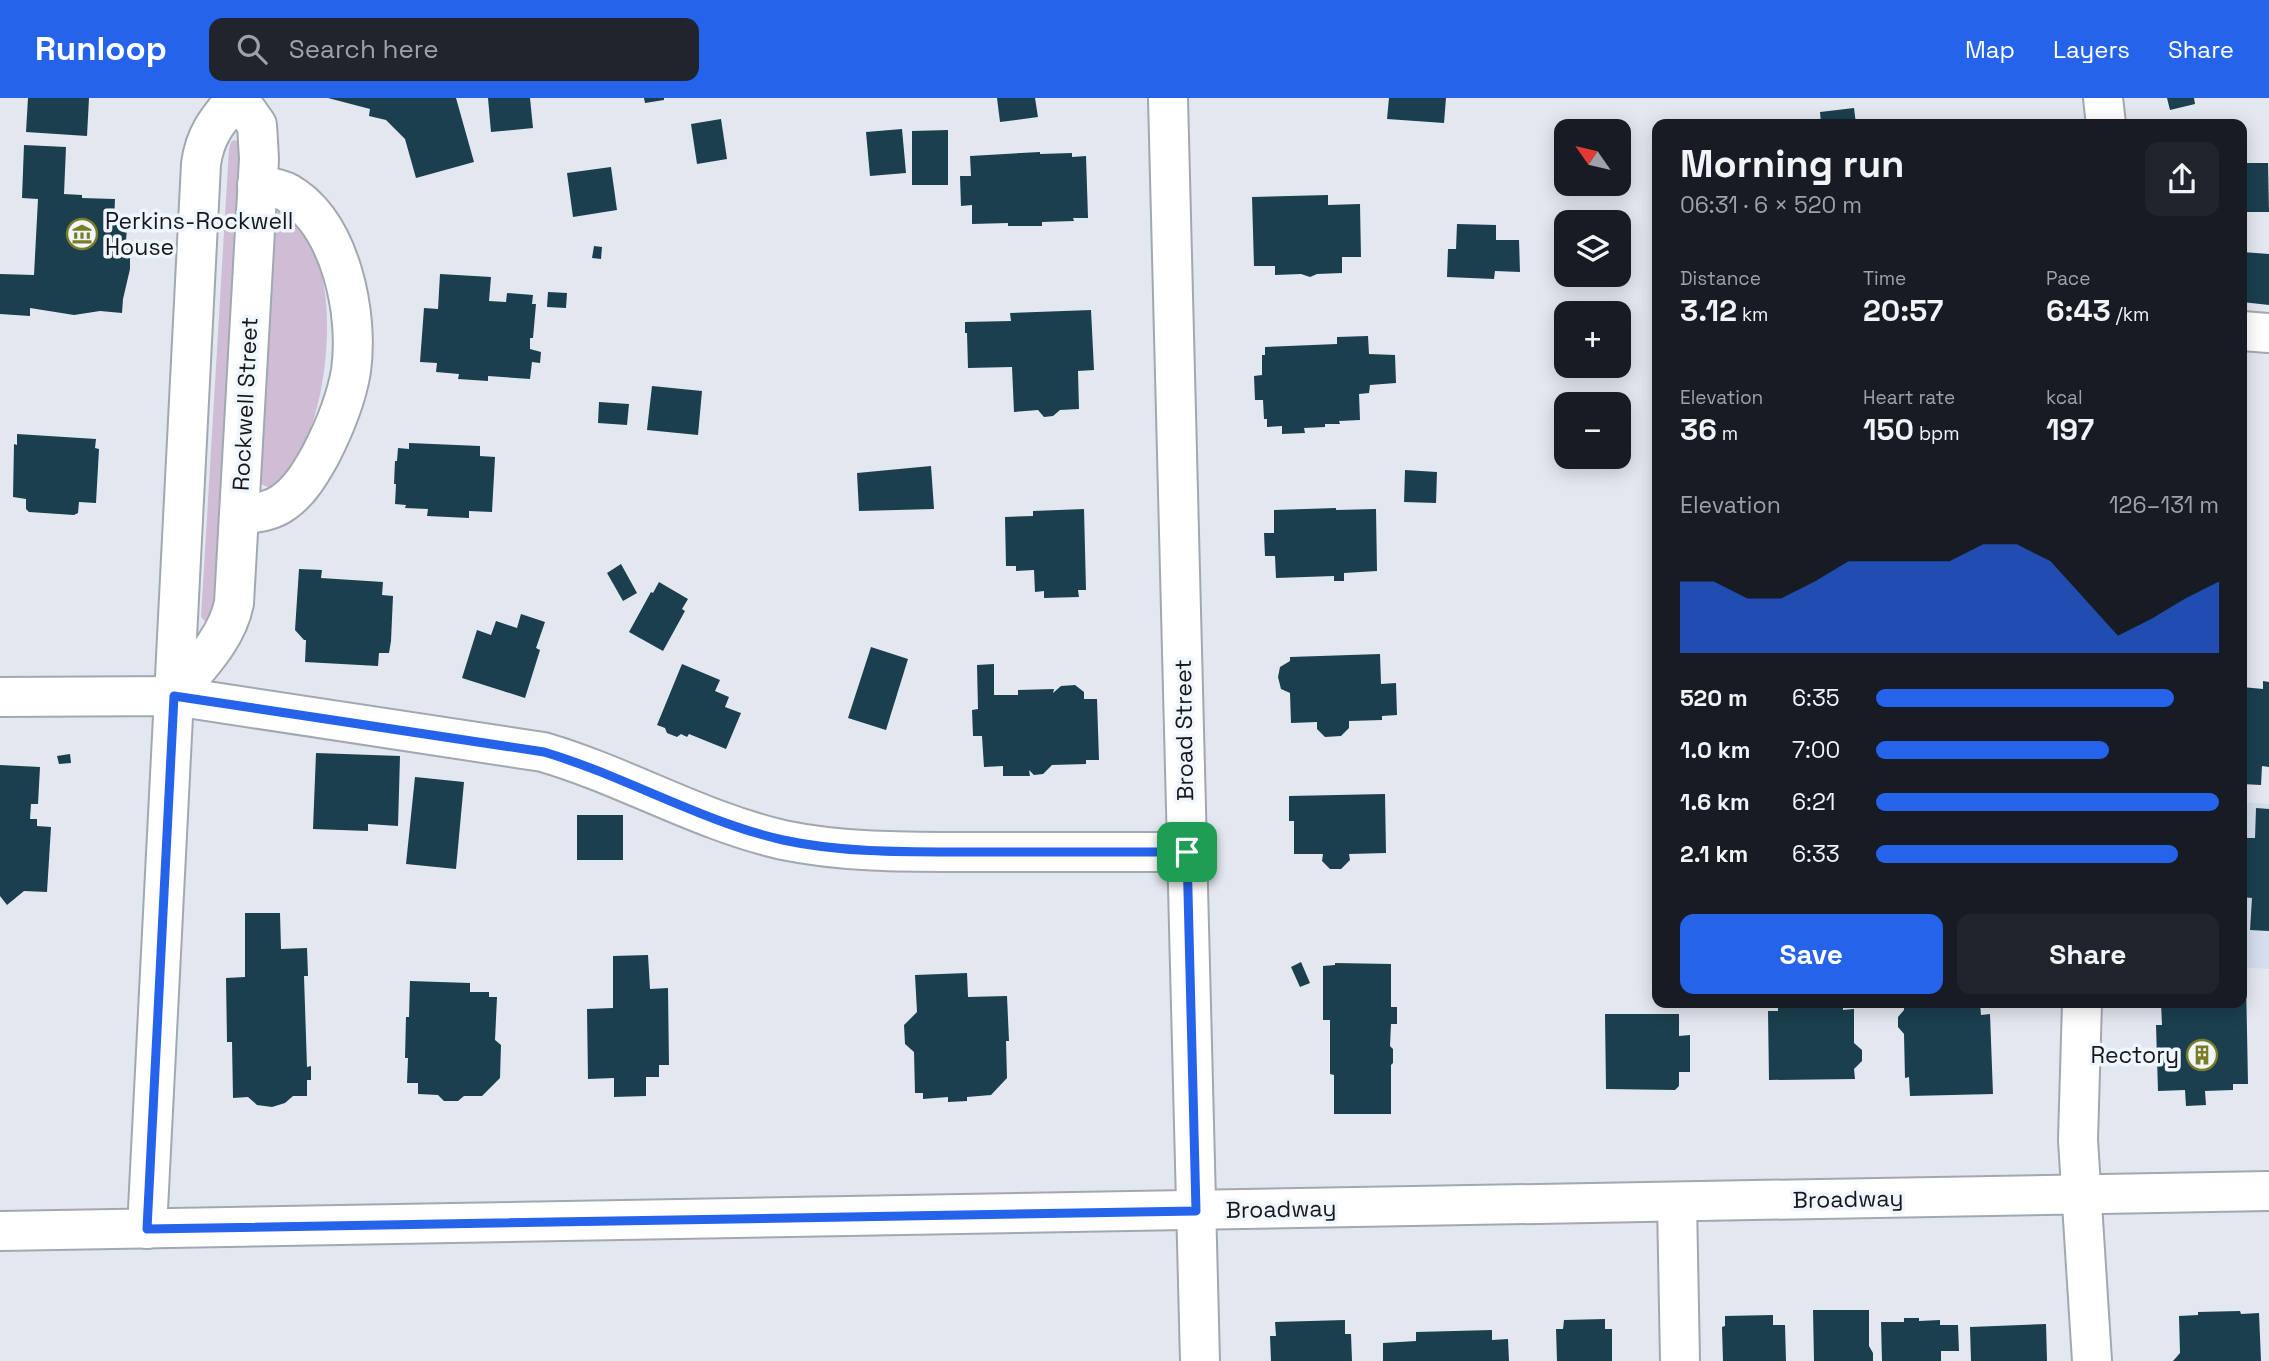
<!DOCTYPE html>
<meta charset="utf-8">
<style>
:root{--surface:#171b24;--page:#20242c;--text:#f1f3f6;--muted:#9ea1a6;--accent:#2563eb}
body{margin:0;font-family:"Space Grotesk",sans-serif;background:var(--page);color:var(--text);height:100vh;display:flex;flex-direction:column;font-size:26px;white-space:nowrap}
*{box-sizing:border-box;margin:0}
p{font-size:23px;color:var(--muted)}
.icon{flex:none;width:38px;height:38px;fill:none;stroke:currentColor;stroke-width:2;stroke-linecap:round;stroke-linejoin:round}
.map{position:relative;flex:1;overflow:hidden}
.details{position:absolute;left:1652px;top:21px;width:595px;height:889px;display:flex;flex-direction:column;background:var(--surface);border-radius:14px;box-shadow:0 4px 18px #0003}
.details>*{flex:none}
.needle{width:46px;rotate:304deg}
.fabs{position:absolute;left:1554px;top:21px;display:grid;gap:14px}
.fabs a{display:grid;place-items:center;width:77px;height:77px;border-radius:14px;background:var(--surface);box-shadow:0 4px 18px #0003;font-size:35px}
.pin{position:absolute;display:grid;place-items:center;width:60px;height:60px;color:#fff;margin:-30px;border-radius:14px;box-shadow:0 4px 10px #0006}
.round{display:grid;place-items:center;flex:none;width:74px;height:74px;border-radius:14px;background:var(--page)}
.summary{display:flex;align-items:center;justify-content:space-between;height:119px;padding:0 28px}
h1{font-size:38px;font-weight:700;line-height:52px}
.stats{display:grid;grid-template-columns:repeat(3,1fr);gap:10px;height:119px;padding:7px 28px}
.stats div{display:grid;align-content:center}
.stats b{font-size:30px;font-weight:700}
.stats small{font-size:19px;font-weight:400}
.stats p{font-size:19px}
.chart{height:196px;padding:14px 28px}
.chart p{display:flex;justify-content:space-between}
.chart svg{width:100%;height:126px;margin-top:7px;fill:var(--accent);opacity:.7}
.cta{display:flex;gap:14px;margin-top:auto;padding:14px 28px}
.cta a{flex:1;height:80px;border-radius:14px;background:var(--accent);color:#fff;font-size:28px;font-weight:700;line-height:80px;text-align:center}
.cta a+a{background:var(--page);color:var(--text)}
ul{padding:0 28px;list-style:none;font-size:23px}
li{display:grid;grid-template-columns:112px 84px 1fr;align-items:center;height:52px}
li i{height:18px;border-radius:9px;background:var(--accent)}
header{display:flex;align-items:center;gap:42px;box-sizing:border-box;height:98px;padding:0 35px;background:var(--accent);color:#fff}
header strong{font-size:33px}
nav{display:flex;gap:38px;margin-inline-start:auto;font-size:24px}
.search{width:490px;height:63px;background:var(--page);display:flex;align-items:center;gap:18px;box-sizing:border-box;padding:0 24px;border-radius:14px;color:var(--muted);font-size:26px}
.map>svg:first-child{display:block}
.built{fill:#d4deed}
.green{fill:#cebdd5}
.building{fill:#1b3f4e}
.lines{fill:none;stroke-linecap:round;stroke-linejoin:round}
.street-casing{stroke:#a2a8af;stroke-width:42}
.secondary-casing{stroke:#a2a8af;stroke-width:42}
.street{stroke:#fff;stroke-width:38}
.secondary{stroke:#fff;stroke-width:38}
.route-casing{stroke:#fff;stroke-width:14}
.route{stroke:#2563eb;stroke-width:9}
.labels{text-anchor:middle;stroke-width:7;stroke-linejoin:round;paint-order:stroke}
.poi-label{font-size:23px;fill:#17181b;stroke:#f0f6fe;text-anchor:start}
.street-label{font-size:23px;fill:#17181b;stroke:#f0f6fe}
</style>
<header>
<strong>Runloop</strong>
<div class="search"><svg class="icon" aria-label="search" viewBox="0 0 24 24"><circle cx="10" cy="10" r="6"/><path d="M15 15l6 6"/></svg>Search here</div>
<nav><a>Map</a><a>Layers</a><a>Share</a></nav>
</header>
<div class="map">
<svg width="2269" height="1263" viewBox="0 0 2269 1263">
<rect width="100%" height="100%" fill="#e3e8f0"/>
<polygon class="built" points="2242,704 2269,706 2269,871 2242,869"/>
<g class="green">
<polygon points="234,42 241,45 215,517 211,523 206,524 201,519 229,51 231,44"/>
<path d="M281,112C287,116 294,119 299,123C305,128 308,140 311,147C324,177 327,198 327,230C327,277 315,346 282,381C275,389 269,392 260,385L274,115Z"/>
</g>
<g class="building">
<polygon points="28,0 89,0 87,38 26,34"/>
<polygon points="328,0 456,0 474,64 416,80 405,41 386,22 369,18 370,11"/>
<polygon points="488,0 530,0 533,30 491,34"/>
<polygon points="644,0 664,0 664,2 645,5"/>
<polygon points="997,0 1035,0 1038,19 1000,24"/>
<polygon points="1389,0 1446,0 1444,25 1387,21"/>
<polygon points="2167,0 2194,0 2195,6 2170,12"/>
<polygon points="1854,10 1856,26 1821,26 1820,14"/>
<polygon points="721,21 727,61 697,66 691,26"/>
<polygon points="902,31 906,75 870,78 866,34"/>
<polygon points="948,32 948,87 912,87 912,33"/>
<polygon points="24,47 66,49 64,96 82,97 82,100 115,101 114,125 119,125 119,129 127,129 126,143 130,161 130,171 123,201 122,215 100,213 74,217 30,210 30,218 0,216 0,176 34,177 38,101 22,100"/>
<polygon points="1040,54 1040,56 1072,55 1072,59 1086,58 1088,120 1073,120 1074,123 1042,124 1042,128 1008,128 1008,125 972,126 972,107 961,108 960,78 971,78 970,58"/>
<polygon points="2242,65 2268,65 2269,114 2242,114"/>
<polygon points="611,69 617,112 573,119 567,75"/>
<polygon points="1328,97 1328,107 1360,106 1361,159 1342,159 1342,175 1317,176 1310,179 1301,176 1275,177 1275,168 1254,168 1252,99"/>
<polygon points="1457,126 1496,127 1496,142 1519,142 1520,174 1495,173 1494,181 1447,179 1448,151 1456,151"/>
<polygon points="1619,135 1627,136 1624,179 1619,179"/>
<polygon points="594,148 602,149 601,161 592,160"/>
<polygon points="2242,154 2269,156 2269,207 2242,204"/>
<polygon points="440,176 491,179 489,203 506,204 507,195 533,197 532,206 536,206 533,240 530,240 530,251 541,254 540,265 532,264 530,281 488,278 488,283 458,281 459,276 436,274 437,265 420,264 424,210 438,211"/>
<polygon points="548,194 567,195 566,210 547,209"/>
<polygon points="1091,212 1094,272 1078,273 1079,311 1060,312 1053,318 1044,319 1038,312 1014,314 1012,269 968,270 967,235 965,235 965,224 1011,223 1010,215"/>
<polygon points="1368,238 1369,256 1395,257 1396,285 1370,287 1369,295 1359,296 1360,322 1339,323 1340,326 1325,326 1325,329 1304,330 1305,335 1282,336 1282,328 1267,329 1267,321 1264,321 1263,302 1255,302 1254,278 1262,277 1262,257 1265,257 1265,249 1337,246 1337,239"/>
<polygon points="652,288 702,293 698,337 647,332"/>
<polygon points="599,304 629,306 627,327 598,325"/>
<polygon points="17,336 96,341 95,350 99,351 96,405 79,404 78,415 74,417 29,414 26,411 26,401 13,399 14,346 17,347"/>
<polygon points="409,345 480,348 480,358 495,359 492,414 469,413 469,420 427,418 428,411 405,410 406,407 395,406 396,386 394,386 395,363 397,363 398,350 409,351"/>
<polygon points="931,368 934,411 859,413 857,375"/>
<polygon points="1405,372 1437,374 1436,405 1404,404"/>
<polygon points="1336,410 1336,412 1376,411 1377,473 1344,475 1344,483 1334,483 1334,478 1276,480 1275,458 1265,458 1264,435 1274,435 1274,412"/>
<polygon points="1084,411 1086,492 1078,492 1079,499 1044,500 1044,493 1035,494 1034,472 1016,473 1016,468 1006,468 1005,419 1033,418 1033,413"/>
<polygon points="621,466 637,495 623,503 607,475"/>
<polygon points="299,471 322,472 321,480 383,484 382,497 393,498 391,543 389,555 379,555 378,568 305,564 306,542 304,542 295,532"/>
<polygon points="659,484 688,501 682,511 685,513 663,553 629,534 651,494 653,495"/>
<polygon points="521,516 545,524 536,550 540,552 525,600 462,580 477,532 491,537 496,523 517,530"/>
<polygon points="871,549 908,561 886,632 848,620"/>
<polygon points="1380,556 1381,586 1396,585 1397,617 1382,618 1382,622 1349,623 1349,630 1341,638 1325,639 1317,631 1317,624 1291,625 1290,595 1281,591 1278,579 1280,569 1290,563 1290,559"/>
<polygon points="682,566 720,582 715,593 729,599 725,609 741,615 726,651 689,636 687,639 681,636 677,639 667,635 665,630 657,627"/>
<polygon points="994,566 994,597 1018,597 1018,592 1054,591 1053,595 1061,588 1075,587 1084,594 1084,601 1097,601 1099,662 1086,662 1086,666 1052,667 1043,676 1034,677 1029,672 1030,678 1003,678 1003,668 984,669 982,638 973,638 972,612 978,611 977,567"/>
<polygon points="2263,583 2269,584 2269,669 2262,668 2261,687 2242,686 2242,589 2263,591"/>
<polygon points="316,655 400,658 398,728 368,726 368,733 313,731"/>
<polygon points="70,656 71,665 59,666 57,658"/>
<polygon points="0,667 40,669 38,706 31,706 30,721 37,721 37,728 51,729 47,794 24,793 7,807 0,798"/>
<polygon points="415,679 464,684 456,771 406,766"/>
<polygon points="1385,696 1386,755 1349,756 1350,762 1341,771 1330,771 1322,763 1323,756 1294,756 1294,723 1289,723 1289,698"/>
<polygon points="2256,710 2269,711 2269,833 2250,832 2252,800 2242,799 2242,740 2255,740"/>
<rect x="577" y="717" width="46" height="45"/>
<polygon points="245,815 280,815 281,851 307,850 308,878 304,878 307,969 311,968 311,982 307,982 307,998 293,998 285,1005 272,1009 257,1007 248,999 233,1000 232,944 227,944 226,880 245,879"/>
<polygon points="648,857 650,891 668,890 669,967 659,967 659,979 646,979 646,998 614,999 614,980 588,981 587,911 613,910 613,858"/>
<polygon points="1301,864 1310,885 1300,889 1291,869"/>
<polygon points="1335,865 1391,866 1391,909 1397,909 1397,926 1391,926 1390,948 1393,951 1393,965 1391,967 1391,1016 1334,1016 1334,977 1330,976 1330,922 1323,922 1323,868 1335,867"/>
<polygon points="967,875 968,899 1007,898 1009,943 1006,943 1007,980 991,997 967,999 967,1003 948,1004 948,999 923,1001 923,995 915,995 914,954 905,946 904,927 917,914 915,877"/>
<polygon points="2242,880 2246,880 2248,986 2233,986 2233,992 2205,993 2206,1007 2186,1008 2185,992 2158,993 2156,927 2162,927 2161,905 2242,905"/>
<polygon points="410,883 470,885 470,894 489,894 489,899 497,899 495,942 501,947 500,980 482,998 464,998 458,1003 444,1003 438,997 418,996 418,985 407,985 408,960 405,960 406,919 409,919"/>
<polygon points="1778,905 1843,905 1843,912 1854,911 1854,945 1862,952 1862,963 1854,971 1855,981 1769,982 1768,913 1778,913"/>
<polygon points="1904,905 1980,905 1981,917 1990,916 1993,996 1910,998 1909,979 1905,980 1904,936 1898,929 1898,919 1904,912"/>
<polygon points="1605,916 1679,916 1679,938 1690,937 1690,974 1679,974 1679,988 1675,992 1606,991"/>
<polygon points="1813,1212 1869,1212 1869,1248 1873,1255 1873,1263 1814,1263"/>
<polygon points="2240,1213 2241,1216 2259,1215 2261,1263 2173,1263 2180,1255 2179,1218 2198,1217 2198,1214"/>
<polygon points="1773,1217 1773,1227 1785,1227 1786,1263 1723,1263 1722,1229 1725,1228 1725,1218"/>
<polygon points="1904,1220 1919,1220 1919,1223 1940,1222 1940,1227 1958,1227 1959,1253 1941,1253 1941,1263 1882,1263 1881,1224 1904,1224"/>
<polygon points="1605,1221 1605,1231 1612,1231 1612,1263 1557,1263 1556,1231 1563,1231 1564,1222"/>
<polygon points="1345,1222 1345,1236 1351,1236 1352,1263 1271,1263 1270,1238 1276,1238 1275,1224"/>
<polygon points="2046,1226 2047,1263 1971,1263 1970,1229"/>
<polygon points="1492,1232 1492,1242 1508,1241 1509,1263 1383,1263 1383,1245 1416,1243 1416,1234"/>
</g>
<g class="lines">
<g class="street-casing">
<g id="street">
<polyline points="1168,0 1200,1263"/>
<polyline points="2103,0 2106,26"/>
<polyline points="2242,233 2269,235"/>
<path d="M239,417C255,415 271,414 284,404C300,393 311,374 320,358C334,331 346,302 351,273C359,216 341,126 288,95C279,90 268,89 257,87"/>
<path d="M174,598C197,570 227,541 234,505L259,61L257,27L238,0"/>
<path d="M0,599L174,598L543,654C625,678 700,723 783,742C845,755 911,754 974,754C1045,754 1116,754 1187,754"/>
<polyline points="2082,905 2078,1042 2092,1263"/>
<polyline points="1677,1104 1680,1263"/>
<path d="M147,1131L201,66C205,36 218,22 236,0"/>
</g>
</g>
<g class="secondary-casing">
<polyline id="secondary" points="0,1133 2269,1093"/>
</g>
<use href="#street" class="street"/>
<use href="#secondary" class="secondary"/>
</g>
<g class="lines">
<g class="route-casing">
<path id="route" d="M174,598L544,654C625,678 700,723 783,742C843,755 907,754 969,754C1041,754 1114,754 1187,754L1196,1113L147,1131Z"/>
</g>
<use href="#route" class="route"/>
</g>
<defs>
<g id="museum-ring" transform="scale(1.575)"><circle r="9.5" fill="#f0f6fe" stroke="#7b7d26" stroke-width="1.5"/><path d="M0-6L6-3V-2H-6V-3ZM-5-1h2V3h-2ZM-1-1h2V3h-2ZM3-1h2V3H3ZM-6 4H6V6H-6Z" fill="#7b7d26"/></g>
<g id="building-ring" transform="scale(1.575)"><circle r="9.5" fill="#f0f6fe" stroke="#7b7d26" stroke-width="1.5"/><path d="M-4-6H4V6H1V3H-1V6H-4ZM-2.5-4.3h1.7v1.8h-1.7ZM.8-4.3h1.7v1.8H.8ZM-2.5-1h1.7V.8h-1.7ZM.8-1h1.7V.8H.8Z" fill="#7b7d26"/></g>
</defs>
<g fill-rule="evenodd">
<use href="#museum-ring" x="82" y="136"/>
<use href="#building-ring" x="2202" y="957"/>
</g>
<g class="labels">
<g class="poi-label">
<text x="105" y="131">Perkins-Rockwell<tspan x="105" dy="26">House</tspan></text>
<text x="2179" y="965" text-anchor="end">Rectory</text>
</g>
<g class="street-label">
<text transform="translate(245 306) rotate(-87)" y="8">Rockwell Street</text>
<text transform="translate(1184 632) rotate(-91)" y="8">Broad Street</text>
<text transform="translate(1848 1101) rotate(-1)" y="8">Broadway</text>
<text transform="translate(1281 1111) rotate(-1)" y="8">Broadway</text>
</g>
</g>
</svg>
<div class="fabs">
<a><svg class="needle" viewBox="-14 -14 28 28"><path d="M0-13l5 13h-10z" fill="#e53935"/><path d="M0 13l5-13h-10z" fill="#9ea1a6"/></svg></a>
<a><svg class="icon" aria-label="layers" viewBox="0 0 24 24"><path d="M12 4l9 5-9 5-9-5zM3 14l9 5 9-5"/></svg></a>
<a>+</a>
<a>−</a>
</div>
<div class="pin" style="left:1187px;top:754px;background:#1e9e55"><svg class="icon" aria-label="arrive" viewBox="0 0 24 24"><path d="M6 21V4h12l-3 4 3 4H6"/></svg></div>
<section class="details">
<div class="summary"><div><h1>Morning run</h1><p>06:31 · 6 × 520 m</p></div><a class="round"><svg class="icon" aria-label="share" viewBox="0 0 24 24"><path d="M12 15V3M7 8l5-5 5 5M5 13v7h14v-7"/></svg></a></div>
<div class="stats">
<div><p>Distance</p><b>3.12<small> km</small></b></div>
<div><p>Time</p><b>20:57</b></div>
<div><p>Pace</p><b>6:43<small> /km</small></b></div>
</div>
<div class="stats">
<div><p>Elevation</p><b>36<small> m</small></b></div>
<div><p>Heart rate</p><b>150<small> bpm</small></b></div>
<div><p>kcal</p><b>197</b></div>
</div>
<div class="chart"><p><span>Elevation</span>126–131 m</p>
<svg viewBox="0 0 160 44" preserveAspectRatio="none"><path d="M0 44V19L10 19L20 25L30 25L40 19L50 12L60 12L70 12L80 12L90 6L100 6L110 12L120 25L130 38L140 32L150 25L160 19V44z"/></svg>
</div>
<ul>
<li><b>520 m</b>6:35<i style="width:87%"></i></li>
<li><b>1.0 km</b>7:00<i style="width:68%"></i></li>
<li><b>1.6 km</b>6:21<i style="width:100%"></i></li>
<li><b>2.1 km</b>6:33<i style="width:88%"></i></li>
</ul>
<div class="cta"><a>Save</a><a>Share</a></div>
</section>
</div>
